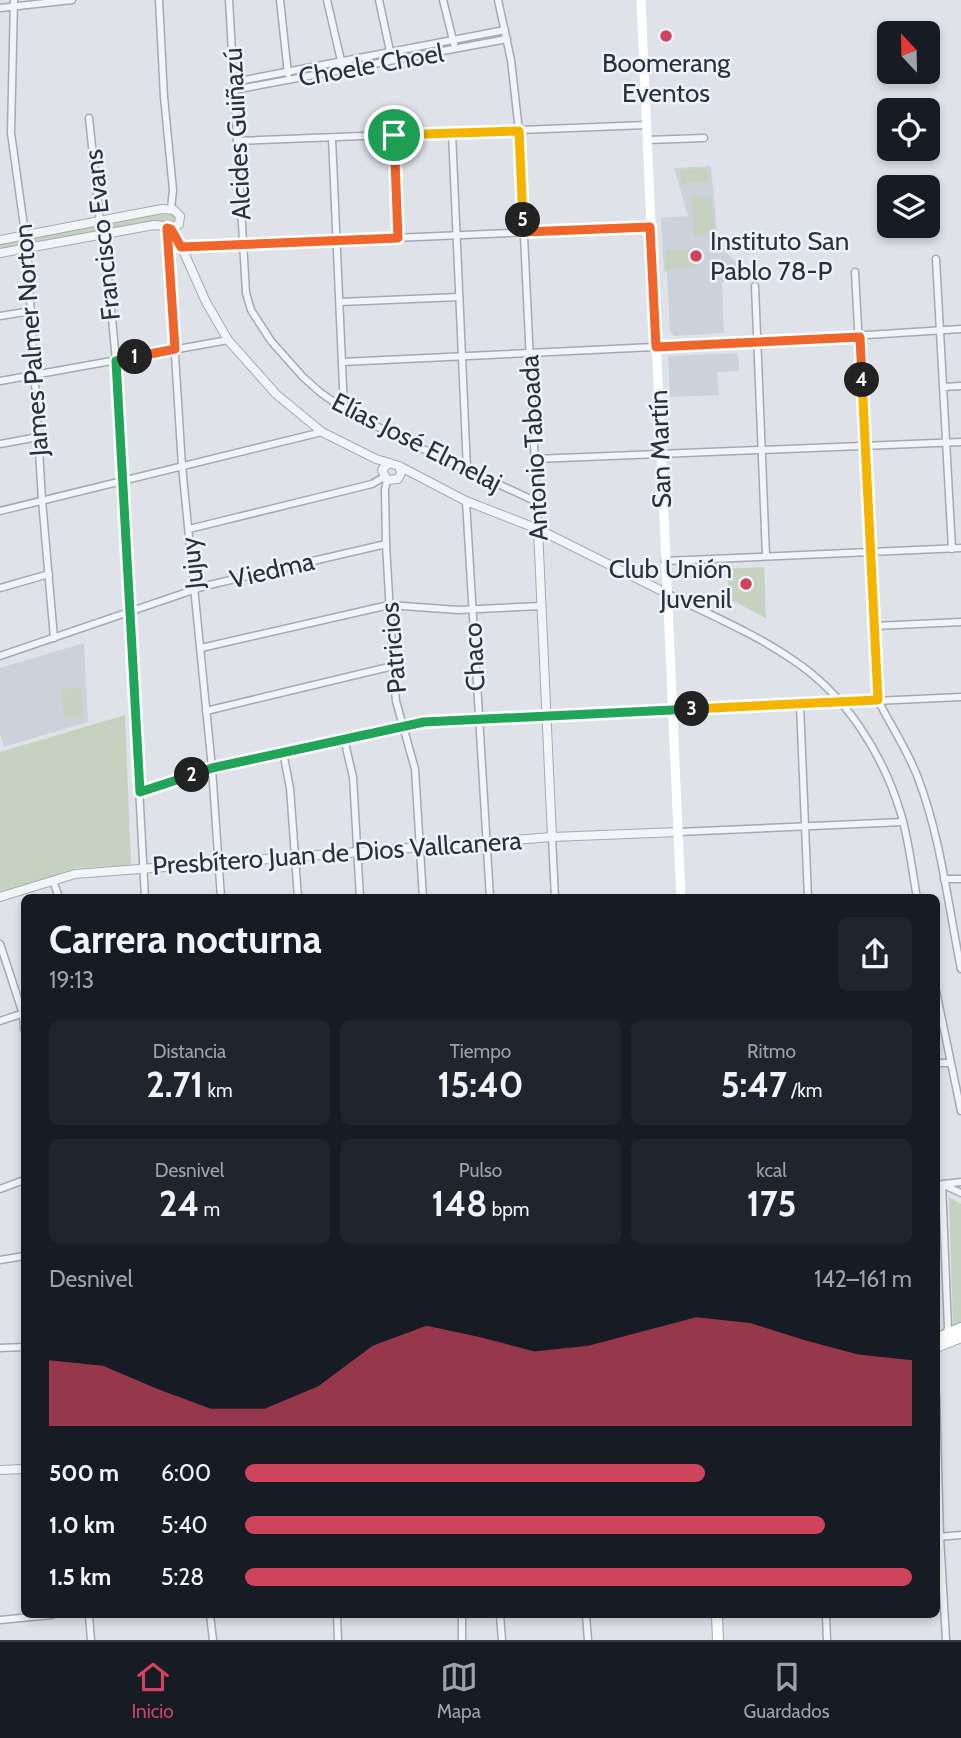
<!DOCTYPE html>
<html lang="es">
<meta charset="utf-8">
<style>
:root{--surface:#171b24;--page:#20242c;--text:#f1f3f6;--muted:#9ea1a6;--line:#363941;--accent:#ce445d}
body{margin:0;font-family:Cabin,sans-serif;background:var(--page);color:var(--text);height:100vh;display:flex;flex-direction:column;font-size:26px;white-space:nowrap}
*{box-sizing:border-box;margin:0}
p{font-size:23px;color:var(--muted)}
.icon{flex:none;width:38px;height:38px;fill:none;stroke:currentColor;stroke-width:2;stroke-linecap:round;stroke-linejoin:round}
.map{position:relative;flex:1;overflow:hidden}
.details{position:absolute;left:21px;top:894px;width:919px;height:724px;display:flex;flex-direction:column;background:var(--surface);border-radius:10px;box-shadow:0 4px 10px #0003}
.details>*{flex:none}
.needle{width:46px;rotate:338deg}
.buttons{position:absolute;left:877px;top:21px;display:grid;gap:14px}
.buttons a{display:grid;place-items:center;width:63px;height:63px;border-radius:10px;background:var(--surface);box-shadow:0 4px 10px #0003;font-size:35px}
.pin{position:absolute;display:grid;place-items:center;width:60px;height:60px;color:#fff;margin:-30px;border:4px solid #fff;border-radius:50%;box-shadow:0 2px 7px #0007}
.km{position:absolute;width:35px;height:35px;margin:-18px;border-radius:50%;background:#222;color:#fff;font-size:19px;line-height:35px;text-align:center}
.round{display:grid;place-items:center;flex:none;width:74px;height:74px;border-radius:10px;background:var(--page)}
.headline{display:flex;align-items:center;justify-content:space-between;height:119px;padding:0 28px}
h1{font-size:38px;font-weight:700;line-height:52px}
.stats{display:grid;grid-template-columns:repeat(3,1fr);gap:10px;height:119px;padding:7px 28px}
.stats div{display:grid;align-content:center;border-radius:10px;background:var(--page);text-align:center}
.stats b{font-size:35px;font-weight:700}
.stats small{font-size:19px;font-weight:400}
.stats p{font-size:19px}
.chart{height:196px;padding:14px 28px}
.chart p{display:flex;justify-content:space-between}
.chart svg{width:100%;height:126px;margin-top:7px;fill:var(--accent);opacity:.7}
ul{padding:0 28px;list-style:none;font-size:23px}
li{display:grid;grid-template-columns:112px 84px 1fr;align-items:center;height:52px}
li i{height:18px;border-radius:9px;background:var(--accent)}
.tab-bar{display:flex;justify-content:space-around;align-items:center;height:98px;border-top:2px solid var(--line);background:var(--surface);font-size:19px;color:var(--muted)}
.tab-bar a{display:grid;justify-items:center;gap:4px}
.tab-bar .on{color:var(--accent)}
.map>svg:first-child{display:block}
.built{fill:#cdd2da}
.green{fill:#c6d2c0}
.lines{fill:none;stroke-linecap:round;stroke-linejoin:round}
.minor-casing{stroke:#a4aab3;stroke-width:9}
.tertiary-casing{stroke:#a4aab3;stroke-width:10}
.primary-casing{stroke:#9fa8b4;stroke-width:12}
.minor{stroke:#f2f4f7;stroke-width:6}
.tertiary{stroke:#f2f4f7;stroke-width:8}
.secondary{stroke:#fff;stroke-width:9}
.primary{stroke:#fff;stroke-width:10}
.split-1-casing{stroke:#fff;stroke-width:14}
.split-2-casing{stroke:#fff;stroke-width:14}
.split-3-casing{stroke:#fff;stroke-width:14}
.split-4-casing{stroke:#fff;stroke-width:14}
.split-5-casing{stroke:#fff;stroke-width:14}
.split-6-casing{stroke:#fff;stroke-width:14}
.split-1{stroke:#f0652b;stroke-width:9}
.split-2{stroke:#22a559;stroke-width:9}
.split-3{stroke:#22a559;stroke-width:9}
.split-4{stroke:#f5b400;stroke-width:9}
.split-5{stroke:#f0652b;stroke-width:9}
.split-6{stroke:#f5b400;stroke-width:9}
.poi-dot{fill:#ce445d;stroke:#eff2f6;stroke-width:2.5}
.labels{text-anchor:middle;stroke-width:5;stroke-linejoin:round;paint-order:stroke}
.poi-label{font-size:26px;fill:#283140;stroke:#eff2f6}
.street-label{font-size:26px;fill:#283140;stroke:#eff2f6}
</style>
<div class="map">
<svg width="961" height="1640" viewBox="0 0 961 1640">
<rect width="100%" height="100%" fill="#dfe3e9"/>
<g class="built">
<polygon points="711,166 718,243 742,269 743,280 722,282 724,333 674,336 670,332 667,272 664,271 661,218 688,216 674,168"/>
<polygon points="738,353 739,371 717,372 719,395 670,397 668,356"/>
<polygon points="84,643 88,722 4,747 0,734 0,668"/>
</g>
<g class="green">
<polygon points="707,168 708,182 681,184 680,170"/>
<polygon points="711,196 714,234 694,236 691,197"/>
<polygon points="174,210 179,224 0,253 0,240"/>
<polygon points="696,249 696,267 666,269 665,250"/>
<polygon points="764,567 766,618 729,599 727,569"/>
<polygon points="82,688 83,717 64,718 62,689"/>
<polygon points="125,715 131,865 76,868 0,893 0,752"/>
<polygon points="949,1197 961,1204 961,1325 953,1328"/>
</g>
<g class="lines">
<g class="minor-casing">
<g id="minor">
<polyline points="14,0 11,133 27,248 42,500 54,638"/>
<polyline points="159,0 164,97 173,190 171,209"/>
<polyline points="229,0 246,293 251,310 271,341 303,377 321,393 344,409 397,437 537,502"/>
<polyline points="280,0 288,74"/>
<polyline points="327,0 342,65"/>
<polyline points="379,0 391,56"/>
<polyline points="443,0 454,44"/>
<polyline points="498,0 511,60 519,131 538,529"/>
<polyline points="0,8 72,0"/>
<polyline points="234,82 505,30"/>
<polyline points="234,90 507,39"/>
<polyline points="89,118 100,222 104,234 116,361 145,898"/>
<polyline points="452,133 467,469"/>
<polyline points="394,135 398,238"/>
<polyline points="332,138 344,409"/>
<polyline points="647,140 704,138"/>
<polyline points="237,141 646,125"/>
<polyline points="167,228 182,466 212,768 221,898"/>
<polyline points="181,247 650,227"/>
<polyline points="936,259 952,549"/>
<path d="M855,272L878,700C891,726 908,751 918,778C941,838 948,905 961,969"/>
<polyline points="755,286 766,556"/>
<polyline points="340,302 459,297"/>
<polyline points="0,316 31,311"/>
<polyline points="342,362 758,342 961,329"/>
<polyline points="0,381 228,340"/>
<polyline points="943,387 961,386"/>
<polyline points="0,444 38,437"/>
<polyline points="535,459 961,442"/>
<polyline points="387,480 385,490 386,544 393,666 396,701 415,769 423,898"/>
<polyline points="466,501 490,898"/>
<polyline points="0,511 322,432"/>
<polyline points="189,529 372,484 384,477"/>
<polyline points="665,561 961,548"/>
<polyline points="0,588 49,574"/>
<path d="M666,593C708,614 754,633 793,660C846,695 883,754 901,814C909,841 912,870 917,898"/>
<polyline points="874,626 961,622"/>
<polyline points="201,648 389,605 458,610 542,606"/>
<polyline points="0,656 205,586 386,544"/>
<polyline points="800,704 808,898"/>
<polyline points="206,711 393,666"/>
<polyline points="344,739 353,777 360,898"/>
<polyline points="283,752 290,788 298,898"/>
<polyline points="140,792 212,768 424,722 961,697"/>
<polyline points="678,832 903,822"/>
<polyline points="552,837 555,898"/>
<polyline points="944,879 961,879"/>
<polyline points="53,880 59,898"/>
<polyline points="0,944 23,1014 24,1029"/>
<polyline points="936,991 961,1111"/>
<polyline points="0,1021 24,1013"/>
<polyline points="936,1063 950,1063"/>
<polyline points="936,1185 961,1182"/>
<polyline points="942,1185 948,1328 945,1336"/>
<polyline points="944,1185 961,1193"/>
<polyline points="0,1189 24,1180"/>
<polyline points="0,1260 24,1256"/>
<polyline points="0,1348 24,1347"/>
<polyline points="936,1396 940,1537 946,1640"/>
<polyline points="938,1537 961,1535"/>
<polyline points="89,1615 91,1640"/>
<polyline points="210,1615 213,1640"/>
<polyline points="337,1615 338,1640"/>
<polyline points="462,1615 462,1640"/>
<polyline points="500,1615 502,1640"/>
<polyline points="586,1615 588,1640"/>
<polyline points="826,1615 827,1640"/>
<polyline points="0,1620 52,1615"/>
</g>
</g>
<g class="tertiary-casing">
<g id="tertiary">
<polyline points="171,229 178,239 206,302 228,340 276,394 322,432 376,459 399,466 466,501 538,529 666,593"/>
<polyline points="0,240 162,209 174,210 180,216 179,224 171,229"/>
<polyline points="0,253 154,225 163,226 171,229"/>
<polyline points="389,463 382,470 387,480 398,479 401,473 399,466"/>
<polyline points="538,529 552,837"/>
<polyline points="0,897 75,874 552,837 678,832"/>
<polyline points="0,1470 24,1469"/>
</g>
</g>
<g class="primary-casing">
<g id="primary">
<polyline points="936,1339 961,1328"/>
<polyline points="936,1347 961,1337"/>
<polyline points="717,1615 718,1640"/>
</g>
</g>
<use href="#minor" class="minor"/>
<use href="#tertiary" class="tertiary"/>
<polyline class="secondary" points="641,0 681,898"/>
<use href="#primary" class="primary"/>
</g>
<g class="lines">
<g class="split-1-casing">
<polyline id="split-1" points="135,357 175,349 167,228 171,229 181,247 398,238 394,135"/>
</g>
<g class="split-2-casing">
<polyline id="split-2" points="135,357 116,361 140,792 192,775"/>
</g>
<g class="split-3-casing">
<polyline id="split-3" points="192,775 212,768 424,722 692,709"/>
</g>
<g class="split-4-casing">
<polyline id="split-4" points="692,709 878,700 862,380"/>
</g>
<g class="split-5-casing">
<polyline id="split-5" points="523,220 524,232 650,227 656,347 860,337 862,380"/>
</g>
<g class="split-6-casing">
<polyline id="split-6" points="394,135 519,131 523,220"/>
</g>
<use href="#split-1" class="split-1"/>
<use href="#split-2" class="split-2"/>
<use href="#split-3" class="split-3"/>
<use href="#split-4" class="split-4"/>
<use href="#split-5" class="split-5"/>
<use href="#split-6" class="split-6"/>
</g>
<g class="poi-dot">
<circle cx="666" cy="36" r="7"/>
<circle cx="696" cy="256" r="7"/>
<circle cx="746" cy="584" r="7"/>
</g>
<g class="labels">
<g class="poi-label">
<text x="666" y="72">Boomerang<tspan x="666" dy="30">Eventos</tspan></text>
<text x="710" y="250" text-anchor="start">Instituto San<tspan x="710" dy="30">Pablo 78-P</tspan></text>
<text x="732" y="578" text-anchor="end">Club Unión<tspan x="732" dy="30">Juvenil</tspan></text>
</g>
<g class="street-label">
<text transform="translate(371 65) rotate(-10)" y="9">Choele Choel</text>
<text transform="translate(237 134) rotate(-93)" y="9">Alcides Guiñazú</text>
<text transform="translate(102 235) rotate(-96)" y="9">Francisco Evans</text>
<text transform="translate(31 340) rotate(-94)" y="9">James Palmer Norton</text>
<text transform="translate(417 442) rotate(27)" y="9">Elías José Elmelaj</text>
<text transform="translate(534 448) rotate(-93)" y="9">Antonio Taboada</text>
<text transform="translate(660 449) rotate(-92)" y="9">San Martín</text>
<text transform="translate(192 563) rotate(-96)" y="9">Jujuy</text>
<text transform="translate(272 570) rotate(-13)" y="9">Viedma</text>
<text transform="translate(393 648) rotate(-95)" y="9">Patricios</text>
<text transform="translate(474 657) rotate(-93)" y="9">Chaco</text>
<text transform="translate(337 853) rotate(-4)" y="9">Presbítero Juan de Dios Vallcanera</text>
</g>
</g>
</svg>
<div class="buttons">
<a><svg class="needle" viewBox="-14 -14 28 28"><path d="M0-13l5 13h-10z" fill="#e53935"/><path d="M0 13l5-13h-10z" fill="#9ea1a6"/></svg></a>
<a><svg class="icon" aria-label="locate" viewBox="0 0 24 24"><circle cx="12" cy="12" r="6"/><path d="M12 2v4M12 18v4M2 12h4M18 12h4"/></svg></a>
<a><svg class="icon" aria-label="layers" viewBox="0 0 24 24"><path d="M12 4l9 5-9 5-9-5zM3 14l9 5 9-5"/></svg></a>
</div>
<div class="pin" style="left:394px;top:135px;background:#1e9e55"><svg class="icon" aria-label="arrive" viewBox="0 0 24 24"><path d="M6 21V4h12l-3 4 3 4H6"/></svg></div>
<b class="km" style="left:135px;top:357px">1</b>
<b class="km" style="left:192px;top:775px">2</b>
<b class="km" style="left:692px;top:709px">3</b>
<b class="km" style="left:862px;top:380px">4</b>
<b class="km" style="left:523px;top:220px">5</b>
<section class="details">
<div class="headline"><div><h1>Carrera nocturna</h1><p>19:13</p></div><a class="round"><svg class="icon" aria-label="share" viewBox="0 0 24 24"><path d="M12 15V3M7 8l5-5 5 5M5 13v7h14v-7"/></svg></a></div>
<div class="stats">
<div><p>Distancia</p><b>2.71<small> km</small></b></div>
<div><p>Tiempo</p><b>15:40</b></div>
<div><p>Ritmo</p><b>5:47<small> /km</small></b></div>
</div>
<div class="stats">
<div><p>Desnivel</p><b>24<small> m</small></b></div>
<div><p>Pulso</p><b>148<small> bpm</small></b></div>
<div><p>kcal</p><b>175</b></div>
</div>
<div class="chart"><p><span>Desnivel</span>142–161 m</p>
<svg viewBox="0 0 160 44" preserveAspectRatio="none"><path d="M0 44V21L10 23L20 31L30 38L40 38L50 30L60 16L70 9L80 13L90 18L100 16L110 11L120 6L130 8L140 14L150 19L160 21V44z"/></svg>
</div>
<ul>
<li><b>500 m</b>6:00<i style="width:69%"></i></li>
<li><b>1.0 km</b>5:40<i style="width:87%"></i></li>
<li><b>1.5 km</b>5:28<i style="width:100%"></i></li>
</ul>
</section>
</div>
<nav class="tab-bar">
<a class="on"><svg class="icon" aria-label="home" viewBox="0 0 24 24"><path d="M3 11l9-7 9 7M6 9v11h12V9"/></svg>Inicio</a>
<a><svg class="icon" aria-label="map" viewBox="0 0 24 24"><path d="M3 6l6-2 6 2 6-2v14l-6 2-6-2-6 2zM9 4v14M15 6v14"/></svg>Mapa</a>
<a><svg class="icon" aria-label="saved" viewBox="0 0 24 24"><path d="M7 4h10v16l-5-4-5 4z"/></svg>Guardados</a>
</nav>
